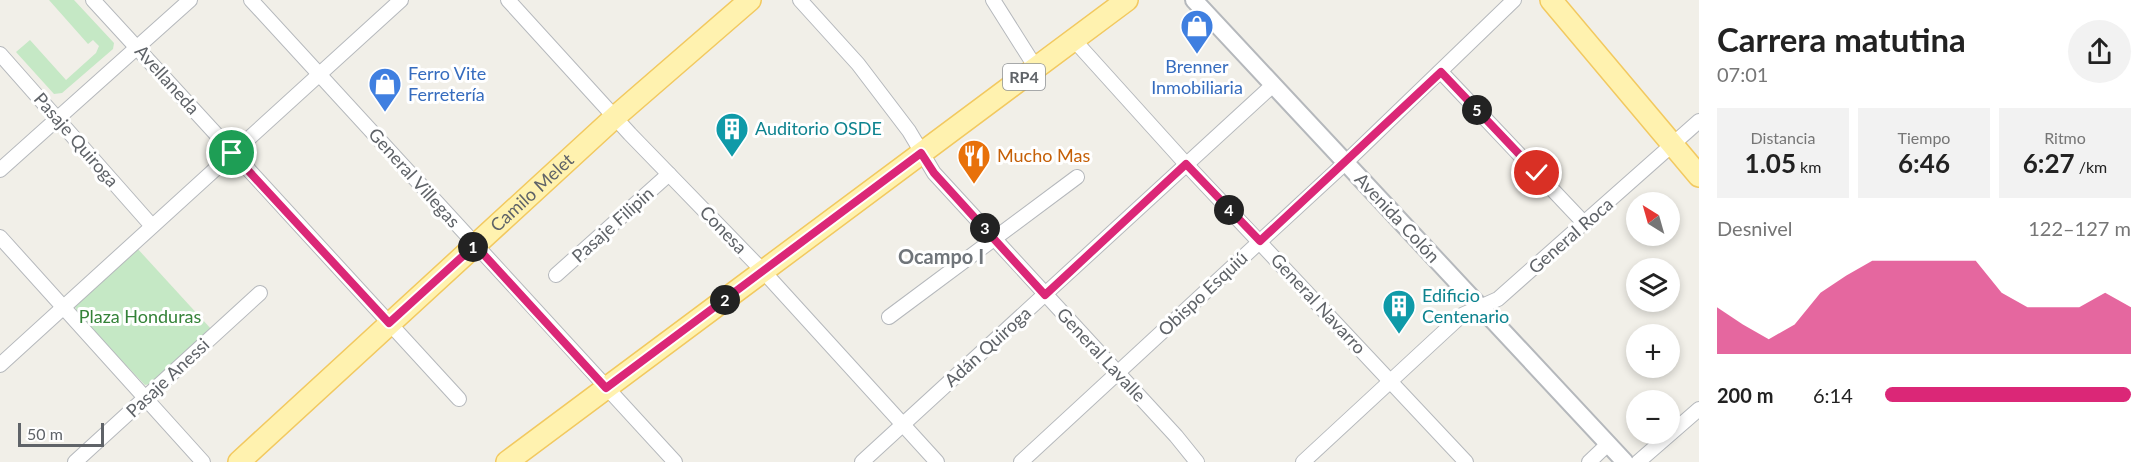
<!DOCTYPE html>
<html lang="es">
<meta charset="utf-8">
<style>
:root{--surface:#fff;--page:#f2f2f2;--text:#222;--muted:#767676;--accent:#db2777}
body{margin:0;font-family:Lato,sans-serif;background:var(--page);color:var(--text);height:100vh;display:flex;flex-direction:column;font-size:22px;white-space:nowrap}
*{box-sizing:border-box;margin:0}
p{font-size:20px;color:var(--muted)}
.icon{flex:none;width:33px;height:33px;fill:none;stroke:currentColor;stroke-width:2;stroke-linecap:round;stroke-linejoin:round}
.map{position:relative;flex:1;overflow:hidden}
.sheet{display:flex;flex-direction:column;background:var(--surface);width:450px}
.sheet>*{flex:none}
.needle{width:39px;rotate:323deg}
.fabs{position:absolute;left:1626px;top:192px;display:grid;gap:12px}
.fabs a{display:grid;place-items:center;width:54px;height:54px;border-radius:50%;background:var(--surface);box-shadow:0 3px 9px #0003;font-size:30px}
.scale{position:absolute;left:18px;bottom:15px;width:86px;box-sizing:border-box;padding-left:6px;border:3px solid #5f6368;border-top:0;font-size:16px;line-height:21px;white-space:nowrap;color:#5f6368;-webkit-text-stroke:4px #fff;paint-order:stroke}
.pin{position:absolute;display:grid;place-items:center;width:51px;height:51px;color:#fff;margin:-26px;border:3px solid #fff;border-radius:50%;box-shadow:0 2px 6px #0007}
.km{position:absolute;width:30px;height:30px;margin:-15px;border-radius:50%;background:#222;color:#fff;font-size:16px;line-height:30px;text-align:center}
.round{display:grid;place-items:center;flex:none;width:63px;height:63px;border-radius:32px;background:var(--page)}
.summary{display:flex;align-items:center;justify-content:space-between;height:102px;padding:0 18px}
h1{font-size:33px;font-weight:700;line-height:45px}
.stats{display:grid;grid-template-columns:repeat(3,1fr);gap:9px;height:102px;padding:6px 18px}
.stats div{display:grid;align-content:center;border-radius:0px;background:var(--page);text-align:center}
.stats b{font-size:26px;font-weight:700}
.stats small{font-size:16px;font-weight:400}
.stats p{font-size:16px}
.chart{height:168px;padding:12px 18px}
.chart p{display:flex;justify-content:space-between}
.chart svg{width:100%;height:108px;margin-top:6px;fill:var(--accent);opacity:.7}
ul{padding:0 18px;list-style:none;font-size:20px}
li{display:grid;grid-template-columns:96px 72px 1fr;align-items:center;height:45px}
li i{height:15px;border-radius:8px;background:var(--accent)}
main{display:flex;flex:1;min-height:0}
.map>svg:first-child{display:block}
.green{fill:#c5e8c5}
.lines{fill:none;stroke-linecap:round;stroke-linejoin:round}
.minor-casing{stroke:#b5b8bc;stroke-width:16}
.tertiary-casing{stroke:#b5b8bc;stroke-width:20}
.primary-casing{stroke:#f2c960;stroke-width:24}
.minor{stroke:#fff;stroke-width:14}
.tertiary{stroke:#fff;stroke-width:16}
.primary{stroke:#fff2af;stroke-width:21}
.route-casing{stroke:#fff;stroke-width:12}
.route{stroke:#db2777;stroke-width:8}
.labels{text-anchor:middle;stroke-width:6;stroke-linejoin:round;paint-order:stroke}
.shield{fill:#fff;stroke:#8f9295;stroke-width:1.5}
.shield-label{font-size:16px;font-weight:bold;fill:#5f6368}
.shop-label{font-size:18px;fill:#366cbe;stroke:#fff}
.street-label{font-size:18px;fill:#5f6368;stroke:#fff}
.culture-label{font-size:18px;fill:#0d838f;stroke:#fff;text-anchor:start}
.food-label{font-size:18px;fill:#c56008;stroke:#fff;text-anchor:start}
.park-label{font-size:18px;fill:#348238;stroke:#fff}
.neighbourhood-label{font-size:20px;font-weight:bold;fill:#70757a;stroke:#fff}
</style>
<main>
<div class="map">
<svg width="1699" height="462" viewBox="0 0 1699 462">
<rect width="100%" height="100%" fill="#f1efe8"/>
<g class="green">
<polygon points="49,0 74,0 114,43 113,49 62,93 54,94 16,52 30,40 66,80 96,53 99,46 93,40 88,44"/>
<polygon points="136,247 212,330 154,383 145,385 79,316 75,307 77,300"/>
</g>
<g class="lines">
<g class="minor-casing">
<g id="minor">
<polyline points="93,0 459,399"/>
<polyline points="251,0 675,462"/>
<polyline points="508,0 630,134 763,271 937,462"/>
<polyline points="800,0 858,64 909,131 934,173 1176,436 1197,462"/>
<polyline points="993,0 1036,68"/>
<polyline points="1074,40 1186,164 1466,462"/>
<polyline points="0,54 152,226"/>
<polyline points="1441,72 1585,224"/>
<polyline points="0,170 190,0"/>
<polyline points="0,237 203,462"/>
<polyline points="556,275 669,174"/>
<polyline points="889,317 1077,177"/>
<polyline points="0,365 401,0"/>
<polyline points="75,462 260,293"/>
<polyline points="862,462 1273,85"/>
<polyline points="1021,462 1345,163 1514,0"/>
<polyline points="1303,462 1462,315 1498,299 1699,121"/>
<polyline points="1589,462 1608,444"/>
<polyline points="1638,462 1699,409"/>
</g>
</g>
<g class="tertiary-casing">
<polyline id="tertiary" points="1194,0 1625,462"/>
</g>
<g class="primary-casing">
<g id="primary">
<polyline points="1551,0 1699,176"/>
<path id="s1" d="M239,462L615,117L750,0"/>
<polyline points="507,462 1127,0"/>
</g>
</g>
<use href="#minor" class="minor"/>
<use href="#tertiary" class="tertiary"/>
<use href="#primary" class="primary"/>
</g>
<g class="lines">
<g class="route-casing">
<polyline id="route" points="232,153 389,323 475,245 606,388 921,153 934,173 1045,295 1186,164 1260,241 1441,72 1537,173"/>
</g>
<use href="#route" class="route"/>
</g>
<defs>
<g id="shop-pin" transform="scale(1.725)"><path d="M0 17L-7.5 6A9.5 9.5 0 1 1 7.5 6Z" fill="#3f7fe0" stroke="#fff"/><path d="M-5-2.5h2.3a2.7 3.5 0 0 1 5.4 0H5L5.5 6h-11ZM-1.5-2.5h3a1.5 2.3 0 0 0-3 0Z" fill="#fff"/></g>
<g id="building-pin" transform="scale(1.725)"><path d="M0 17L-7.5 6A9.5 9.5 0 1 1 7.5 6Z" fill="#0f9aa8" stroke="#fff"/><path d="M-4-6H4V6H1V3H-1V6H-4ZM-2.5-4.3h1.7v1.8h-1.7ZM.8-4.3h1.7v1.8H.8ZM-2.5-1h1.7V.8h-1.7ZM.8-1h1.7V.8H.8Z" fill="#fff"/></g>
<g id="restaurant-pin" transform="scale(1.725)"><path d="M0 17L-7.5 6A9.5 9.5 0 1 1 7.5 6Z" fill="#e8710a" stroke="#fff"/><path d="M-5-6h1v4h1v-4h1v4h1v-4h1v5L-1.5 .5V6h-2V.5L-5-1ZM5-6V6H3V1.5H1.5Q1.5-4 5-6Z" fill="#fff"/></g>
</defs>
<g fill-rule="evenodd">
<use href="#shop-pin" x="1197" y="26"/>
<use href="#shop-pin" x="385" y="84"/>
<use href="#building-pin" x="732" y="129"/>
<use href="#restaurant-pin" x="974" y="156"/>
<use href="#building-pin" x="1399" y="306"/>
</g>
<g class="labels">
<rect class="shield" x="1003" y="64" width="42" height="26" rx="4.5"/>
<g class="shield-label">
<text x="1024" y="83">RP4</text>
</g>
<g class="shop-label">
<text x="1197" y="73">Brenner<tspan x="1197" dy="21">Inmobiliaria</tspan></text>
<text x="408" y="80" text-anchor="start">Ferro Vite<tspan x="408" dy="21">Ferretería</tspan></text>
</g>
<g class="street-label">
<text transform="translate(167 80) rotate(48)" y="6">Avellaneda</text>
<text transform="translate(76 140) rotate(49)" y="6">Pasaje Quiroga</text>
<text transform="translate(414 178) rotate(48)" y="6">General Villegas</text>
<text dy="6" stroke="none"><textPath href="#s1" startOffset="398">Camilo Melet</textPath></text>
<text transform="translate(1397 218) rotate(47)" y="6">Avenida Colón</text>
<text transform="translate(613 225) rotate(-42)" y="6">Pasaje Filipin</text>
<text transform="translate(723 230) rotate(46)" y="6">Conesa</text>
<text transform="translate(1571 236) rotate(-41)" y="6">General Roca</text>
<text transform="translate(1203 294) rotate(-43)" y="6">Obispo Esquiú</text>
<text transform="translate(1318 304) rotate(47)" y="6">General Navarro</text>
<text transform="translate(988 347) rotate(-42)" y="6">Adán Quiroga</text>
<text transform="translate(1101 355) rotate(47)" y="6">General Lavalle</text>
<text transform="translate(168 378) rotate(-43)" y="6">Pasaje Anessi</text>
</g>
<g class="culture-label">
<text x="755" y="135">Auditorio OSDE</text>
<text x="1422" y="302">Edificio<tspan x="1422" dy="21">Centenario</tspan></text>
</g>
<g class="food-label">
<text x="997" y="162">Mucho Mas</text>
</g>
<g class="park-label">
<text x="140" y="323">Plaza Honduras</text>
</g>
<g class="neighbourhood-label">
<text x="941" y="264">Ocampo I</text>
</g>
</g>
</svg>
<div class="fabs">
<a><svg class="needle" viewBox="-14 -14 28 28"><path d="M0-13l5 13h-10z" fill="#e53935"/><path d="M0 13l5-13h-10z" fill="#767676"/></svg></a>
<a><svg class="icon" aria-label="layers" viewBox="0 0 24 24"><path d="M12 4l9 5-9 5-9-5zM3 14l9 5 9-5"/></svg></a>
<a>+</a>
<a>−</a>
</div>
<div class="scale">50 m</div>
<div class="pin" style="left:232px;top:153px;background:#1e9e55"><svg class="icon" aria-label="arrive" viewBox="0 0 24 24"><path d="M6 21V4h12l-3 4 3 4H6"/></svg></div>
<div class="pin" style="left:1537px;top:173px;background:#d93025"><svg class="icon" aria-label="check" viewBox="0 0 24 24"><path d="M5 12l5 5 9-10"/></svg></div>
<b class="km" style="left:473px;top:247px">1</b>
<b class="km" style="left:725px;top:300px">2</b>
<b class="km" style="left:985px;top:228px">3</b>
<b class="km" style="left:1229px;top:210px">4</b>
<b class="km" style="left:1477px;top:110px">5</b>
</div>
<section class="sheet">
<div class="summary"><div><h1>Carrera matutina</h1><p>07:01</p></div><a class="round"><svg class="icon" aria-label="share" viewBox="0 0 24 24"><path d="M12 15V3M7 8l5-5 5 5M5 13v7h14v-7"/></svg></a></div>
<div class="stats">
<div><p>Distancia</p><b>1.05<small> km</small></b></div>
<div><p>Tiempo</p><b>6:46</b></div>
<div><p>Ritmo</p><b>6:27<small> /km</small></b></div>
</div>
<div class="chart"><p><span>Desnivel</span>122–127 m</p>
<svg viewBox="0 0 160 44" preserveAspectRatio="none"><path d="M0 44V25L10 32L20 38L30 32L40 19L50 12L60 6L70 6L80 6L90 6L100 6L110 19L120 25L130 25L140 25L150 19L160 25V44z"/></svg>
</div>
<ul>
<li><b>200 m</b>6:14<i style="width:100%"></i></li>
</ul>
</section>
</main>
